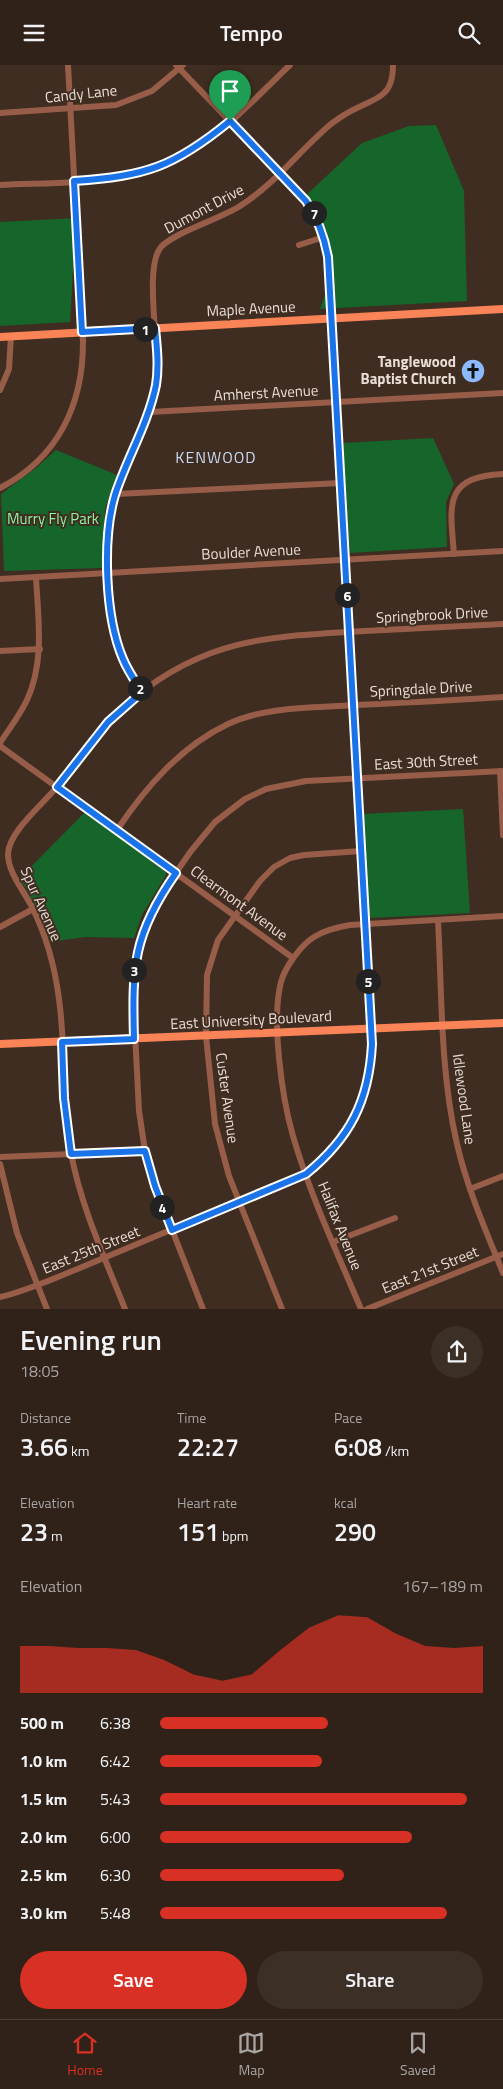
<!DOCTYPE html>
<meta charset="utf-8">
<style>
:root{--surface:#302219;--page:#3c2f26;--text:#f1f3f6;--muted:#a8a4a2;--line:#4b3f38;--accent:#d93025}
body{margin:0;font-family:"Titillium Web",sans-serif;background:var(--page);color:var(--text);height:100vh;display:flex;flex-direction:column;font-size:19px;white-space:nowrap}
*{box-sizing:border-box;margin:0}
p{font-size:16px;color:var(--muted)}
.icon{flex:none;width:28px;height:28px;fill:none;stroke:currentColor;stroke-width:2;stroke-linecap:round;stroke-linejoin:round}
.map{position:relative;height:1244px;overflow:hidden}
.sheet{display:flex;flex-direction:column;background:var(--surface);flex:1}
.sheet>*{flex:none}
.pin{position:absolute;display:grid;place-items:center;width:42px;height:42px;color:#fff;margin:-51px -21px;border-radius:50% 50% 50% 0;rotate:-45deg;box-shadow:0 0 5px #0007}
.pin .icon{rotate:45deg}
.km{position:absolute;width:25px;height:25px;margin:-12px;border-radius:50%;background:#222;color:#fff;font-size:14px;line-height:25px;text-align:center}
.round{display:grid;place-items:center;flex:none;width:52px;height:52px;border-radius:26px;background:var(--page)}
.summary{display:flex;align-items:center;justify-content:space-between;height:85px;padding:0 20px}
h1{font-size:28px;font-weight:600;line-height:38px}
.figures{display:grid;grid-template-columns:repeat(3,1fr);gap:8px;height:85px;padding:5px 20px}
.figures div{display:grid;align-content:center}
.figures b{font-size:25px;font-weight:600}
.figures small{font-size:14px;font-weight:400}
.figures p{font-size:14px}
.chart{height:140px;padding:10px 20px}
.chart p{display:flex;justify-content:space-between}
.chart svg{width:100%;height:90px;margin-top:5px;fill:var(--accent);opacity:.7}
.action{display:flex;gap:10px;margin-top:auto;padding:10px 20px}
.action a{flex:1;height:58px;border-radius:30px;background:var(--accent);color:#fff;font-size:20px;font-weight:600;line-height:58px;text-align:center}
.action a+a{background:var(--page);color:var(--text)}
ul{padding:0 20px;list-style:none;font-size:16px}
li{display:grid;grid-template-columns:80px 60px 1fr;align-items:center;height:38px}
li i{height:12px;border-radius:6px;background:var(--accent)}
header{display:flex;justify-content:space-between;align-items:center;height:65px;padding:0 20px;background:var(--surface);font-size:22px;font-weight:600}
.tabs{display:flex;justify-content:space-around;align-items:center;height:70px;border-top:1px solid var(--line);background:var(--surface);font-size:14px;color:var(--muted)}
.tabs a{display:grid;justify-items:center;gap:2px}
.tabs .active{color:var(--accent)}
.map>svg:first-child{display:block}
.green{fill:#16652a}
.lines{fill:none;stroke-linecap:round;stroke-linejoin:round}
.minor{stroke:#975d48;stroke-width:6}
.major{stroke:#fa8357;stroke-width:8}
.route-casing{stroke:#fff;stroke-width:10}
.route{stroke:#1a73e8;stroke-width:6}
.labels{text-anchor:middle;stroke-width:4;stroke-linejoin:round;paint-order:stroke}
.street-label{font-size:15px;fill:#e9ddd5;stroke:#402d21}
.poi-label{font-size:15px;font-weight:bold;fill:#e9ddd5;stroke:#402d21;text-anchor:end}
.park-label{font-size:15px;fill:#8df49d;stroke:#402d21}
.neighbourhood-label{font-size:16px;letter-spacing:1px;fill:#c7d8f2;stroke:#402d21}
</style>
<header><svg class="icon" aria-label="menu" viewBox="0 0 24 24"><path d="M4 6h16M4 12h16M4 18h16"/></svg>Tempo<svg class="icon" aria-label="search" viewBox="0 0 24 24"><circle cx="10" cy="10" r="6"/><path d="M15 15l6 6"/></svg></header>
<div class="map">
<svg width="503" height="1244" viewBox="0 0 503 1244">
<rect width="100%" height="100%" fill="#402d21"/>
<g class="green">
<polygon points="436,60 464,126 467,236 320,244 331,213 327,182 303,133 362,78 409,61"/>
<polygon points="76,153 70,257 0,261 0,157"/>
<polygon points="433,373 454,419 446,437 447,482 350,488 342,378"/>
<polygon points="56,385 117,410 105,444 102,503 4,506 1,429 36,403"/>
<polygon points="463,744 470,848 369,853 362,749"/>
<polygon points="85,747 166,807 166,810 142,850 134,873 85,872 50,877 34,839 20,813"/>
</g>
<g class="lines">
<g class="minor">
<polyline points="0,48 116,40 152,26 183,0"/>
<path d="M0,120C59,117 126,121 179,93C222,71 255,33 290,0"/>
<polyline points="299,180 324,172"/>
<polyline points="0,325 9,304 11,271"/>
<polyline points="150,347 503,328"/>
<path d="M0,423C58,393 83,340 83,277L68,0"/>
<polyline points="116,429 341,418"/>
<path d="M454,489C450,440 443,412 503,409"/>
<polyline points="0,514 503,486"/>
<polyline points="0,586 40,584"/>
<path d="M142,627C135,616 127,606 122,594C105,550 102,475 115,431C127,393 150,358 156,319C161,287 143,203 161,182C175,167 220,154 240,141C275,119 300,85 331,59C339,53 348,47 357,43C366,38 377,35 384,28C392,21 393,10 393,0"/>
<path d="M0,678C9,664 20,650 27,635C45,596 38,553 36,512"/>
<polyline points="0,681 293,893"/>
<polyline points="500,706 503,770"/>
<path d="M117,765C146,722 180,682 228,659C267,641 313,643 355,640C404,638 454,635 503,632"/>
<path d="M438,855C442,929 440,1006 457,1079C467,1123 486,1166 503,1208"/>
<polyline points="0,862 33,844"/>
<polyline points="0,1092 145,1086"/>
<polyline points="0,1099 17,1168 47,1244"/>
<polyline points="470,1124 503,1111"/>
<polyline points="333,1177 395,1153"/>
<path d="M0,1232C26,1226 50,1215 75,1205C118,1187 161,1169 204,1151C238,1137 295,1121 320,1097C355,1065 370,1026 372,979L328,192C324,170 318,154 306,136L176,0"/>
<path d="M125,1244C105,1193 81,1142 71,1088C62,1037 66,985 59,934C55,903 46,870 32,842C24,826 8,808 8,789C9,765 47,736 61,717C83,687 105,656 134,633C208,572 275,571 365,566C411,564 457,561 503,559"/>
<polyline points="203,1244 155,1121 145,1086 139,1046 133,928 135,897 142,867 154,839 191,786 215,757 245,734 266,724 306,716 503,706"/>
<polyline points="282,1244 229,1111 215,1059 206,971 207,910 218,875 260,816 274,802 290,793 304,790 361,786"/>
<path d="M361,1244C337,1187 310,1130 293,1071C282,1033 271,955 281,917C285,902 301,880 314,872C325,865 338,862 350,860L503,851"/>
<polyline points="367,1244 503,1189"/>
</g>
<g class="major">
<polyline points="0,272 503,244"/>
<polyline points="0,979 503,958"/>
</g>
</g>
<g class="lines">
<g class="route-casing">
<path id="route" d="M230,56L306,136C318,154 324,170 328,192L372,979C369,1036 350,1073 306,1109L172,1165L155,1121L145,1086L71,1089L64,1033L62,977L134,974C132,901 133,869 176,808L57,722L108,657L142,627C135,616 128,606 123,594C105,552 102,474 115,430C127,393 148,359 156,320C159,302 157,282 155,263L82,267L74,116C146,111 174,102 230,56Z"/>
</g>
<use href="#route" class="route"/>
</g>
<defs>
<g id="church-disc" transform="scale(1.25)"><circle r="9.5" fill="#8cb9fc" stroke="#402d21"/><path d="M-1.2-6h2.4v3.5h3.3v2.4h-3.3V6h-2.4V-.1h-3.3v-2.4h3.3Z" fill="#111"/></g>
</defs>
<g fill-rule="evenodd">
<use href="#church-disc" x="473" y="306"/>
</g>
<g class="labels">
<g class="street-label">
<text transform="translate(81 29) rotate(-6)" y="5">Candy Lane</text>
<text transform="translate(204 144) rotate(-28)" y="5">Dumont Drive</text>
<text transform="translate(251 244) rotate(-3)" y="5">Maple Avenue</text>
<text transform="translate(266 328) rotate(-3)" y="5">Amherst Avenue</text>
<text transform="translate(251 487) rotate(-3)" y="5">Boulder Avenue</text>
<text transform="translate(432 550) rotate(-3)" y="5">Springbrook Drive</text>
<text transform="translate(421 624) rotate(-3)" y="5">Springdale Drive</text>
<text transform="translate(426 697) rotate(-3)" y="5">East 30th Street</text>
<text transform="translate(239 838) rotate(36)" y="5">Clearmont Avenue</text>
<text transform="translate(41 839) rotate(66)" y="5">Spur Avenue</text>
<text transform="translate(251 955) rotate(-3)" y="5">East University Boulevard</text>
<text transform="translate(227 1033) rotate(82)" y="5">Custer Avenue</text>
<text transform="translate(464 1034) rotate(82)" y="5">Idlewood Lane</text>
<text transform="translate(340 1161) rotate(68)" y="5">Halifax Avenue</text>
<text transform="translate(91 1185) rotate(-22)" y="5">East 25th Street</text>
<text transform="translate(430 1205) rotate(-22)" y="5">East 21st Street</text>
</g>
<g class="poi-label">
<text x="456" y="302">Tanglewood<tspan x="456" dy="17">Baptist Church</tspan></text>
</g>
<g class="park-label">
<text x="53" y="459">Murry Fly Park</text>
</g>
<g class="neighbourhood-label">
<text x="216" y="398">KENWOOD</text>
</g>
</g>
</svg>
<div class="pin" style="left:230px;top:56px;background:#1e9e55"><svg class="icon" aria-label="arrive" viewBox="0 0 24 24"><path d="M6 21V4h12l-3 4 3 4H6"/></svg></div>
<b class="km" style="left:145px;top:264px">1</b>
<b class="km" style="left:140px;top:623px">2</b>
<b class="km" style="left:134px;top:905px">3</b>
<b class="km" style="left:162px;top:1142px">4</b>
<b class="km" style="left:368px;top:916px">5</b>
<b class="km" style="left:347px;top:530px">6</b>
<b class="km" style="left:314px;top:148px">7</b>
</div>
<section class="sheet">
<div class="summary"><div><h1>Evening run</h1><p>18:05</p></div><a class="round"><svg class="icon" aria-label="share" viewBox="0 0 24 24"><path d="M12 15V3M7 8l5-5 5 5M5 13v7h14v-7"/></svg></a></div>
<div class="figures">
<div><p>Distance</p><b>3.66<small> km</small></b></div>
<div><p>Time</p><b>22:27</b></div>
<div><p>Pace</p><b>6:08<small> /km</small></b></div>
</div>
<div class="figures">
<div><p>Elevation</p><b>23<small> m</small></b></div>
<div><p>Heart rate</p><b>151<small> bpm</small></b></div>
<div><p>kcal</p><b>290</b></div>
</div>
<div class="chart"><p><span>Elevation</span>167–189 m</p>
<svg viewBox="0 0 160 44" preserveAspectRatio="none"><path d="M0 44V21L10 21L20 22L30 22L40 23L50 28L60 35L70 38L80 35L90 23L100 12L110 6L120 7L130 15L140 21L150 22L160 21V44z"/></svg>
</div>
<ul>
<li><b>500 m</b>6:38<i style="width:52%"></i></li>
<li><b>1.0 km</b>6:42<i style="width:50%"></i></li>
<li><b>1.5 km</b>5:43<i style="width:95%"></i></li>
<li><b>2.0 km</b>6:00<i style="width:78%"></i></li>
<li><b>2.5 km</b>6:30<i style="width:57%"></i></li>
<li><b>3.0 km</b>5:48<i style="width:89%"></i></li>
</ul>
<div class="action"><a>Save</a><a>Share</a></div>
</section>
<nav class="tabs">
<a class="active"><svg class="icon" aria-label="home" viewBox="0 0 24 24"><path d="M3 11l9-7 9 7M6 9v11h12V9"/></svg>Home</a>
<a><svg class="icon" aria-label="map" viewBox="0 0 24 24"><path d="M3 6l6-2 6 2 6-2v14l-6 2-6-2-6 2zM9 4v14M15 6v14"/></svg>Map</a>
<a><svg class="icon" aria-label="saved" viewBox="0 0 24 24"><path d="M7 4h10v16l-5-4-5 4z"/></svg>Saved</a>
</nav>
